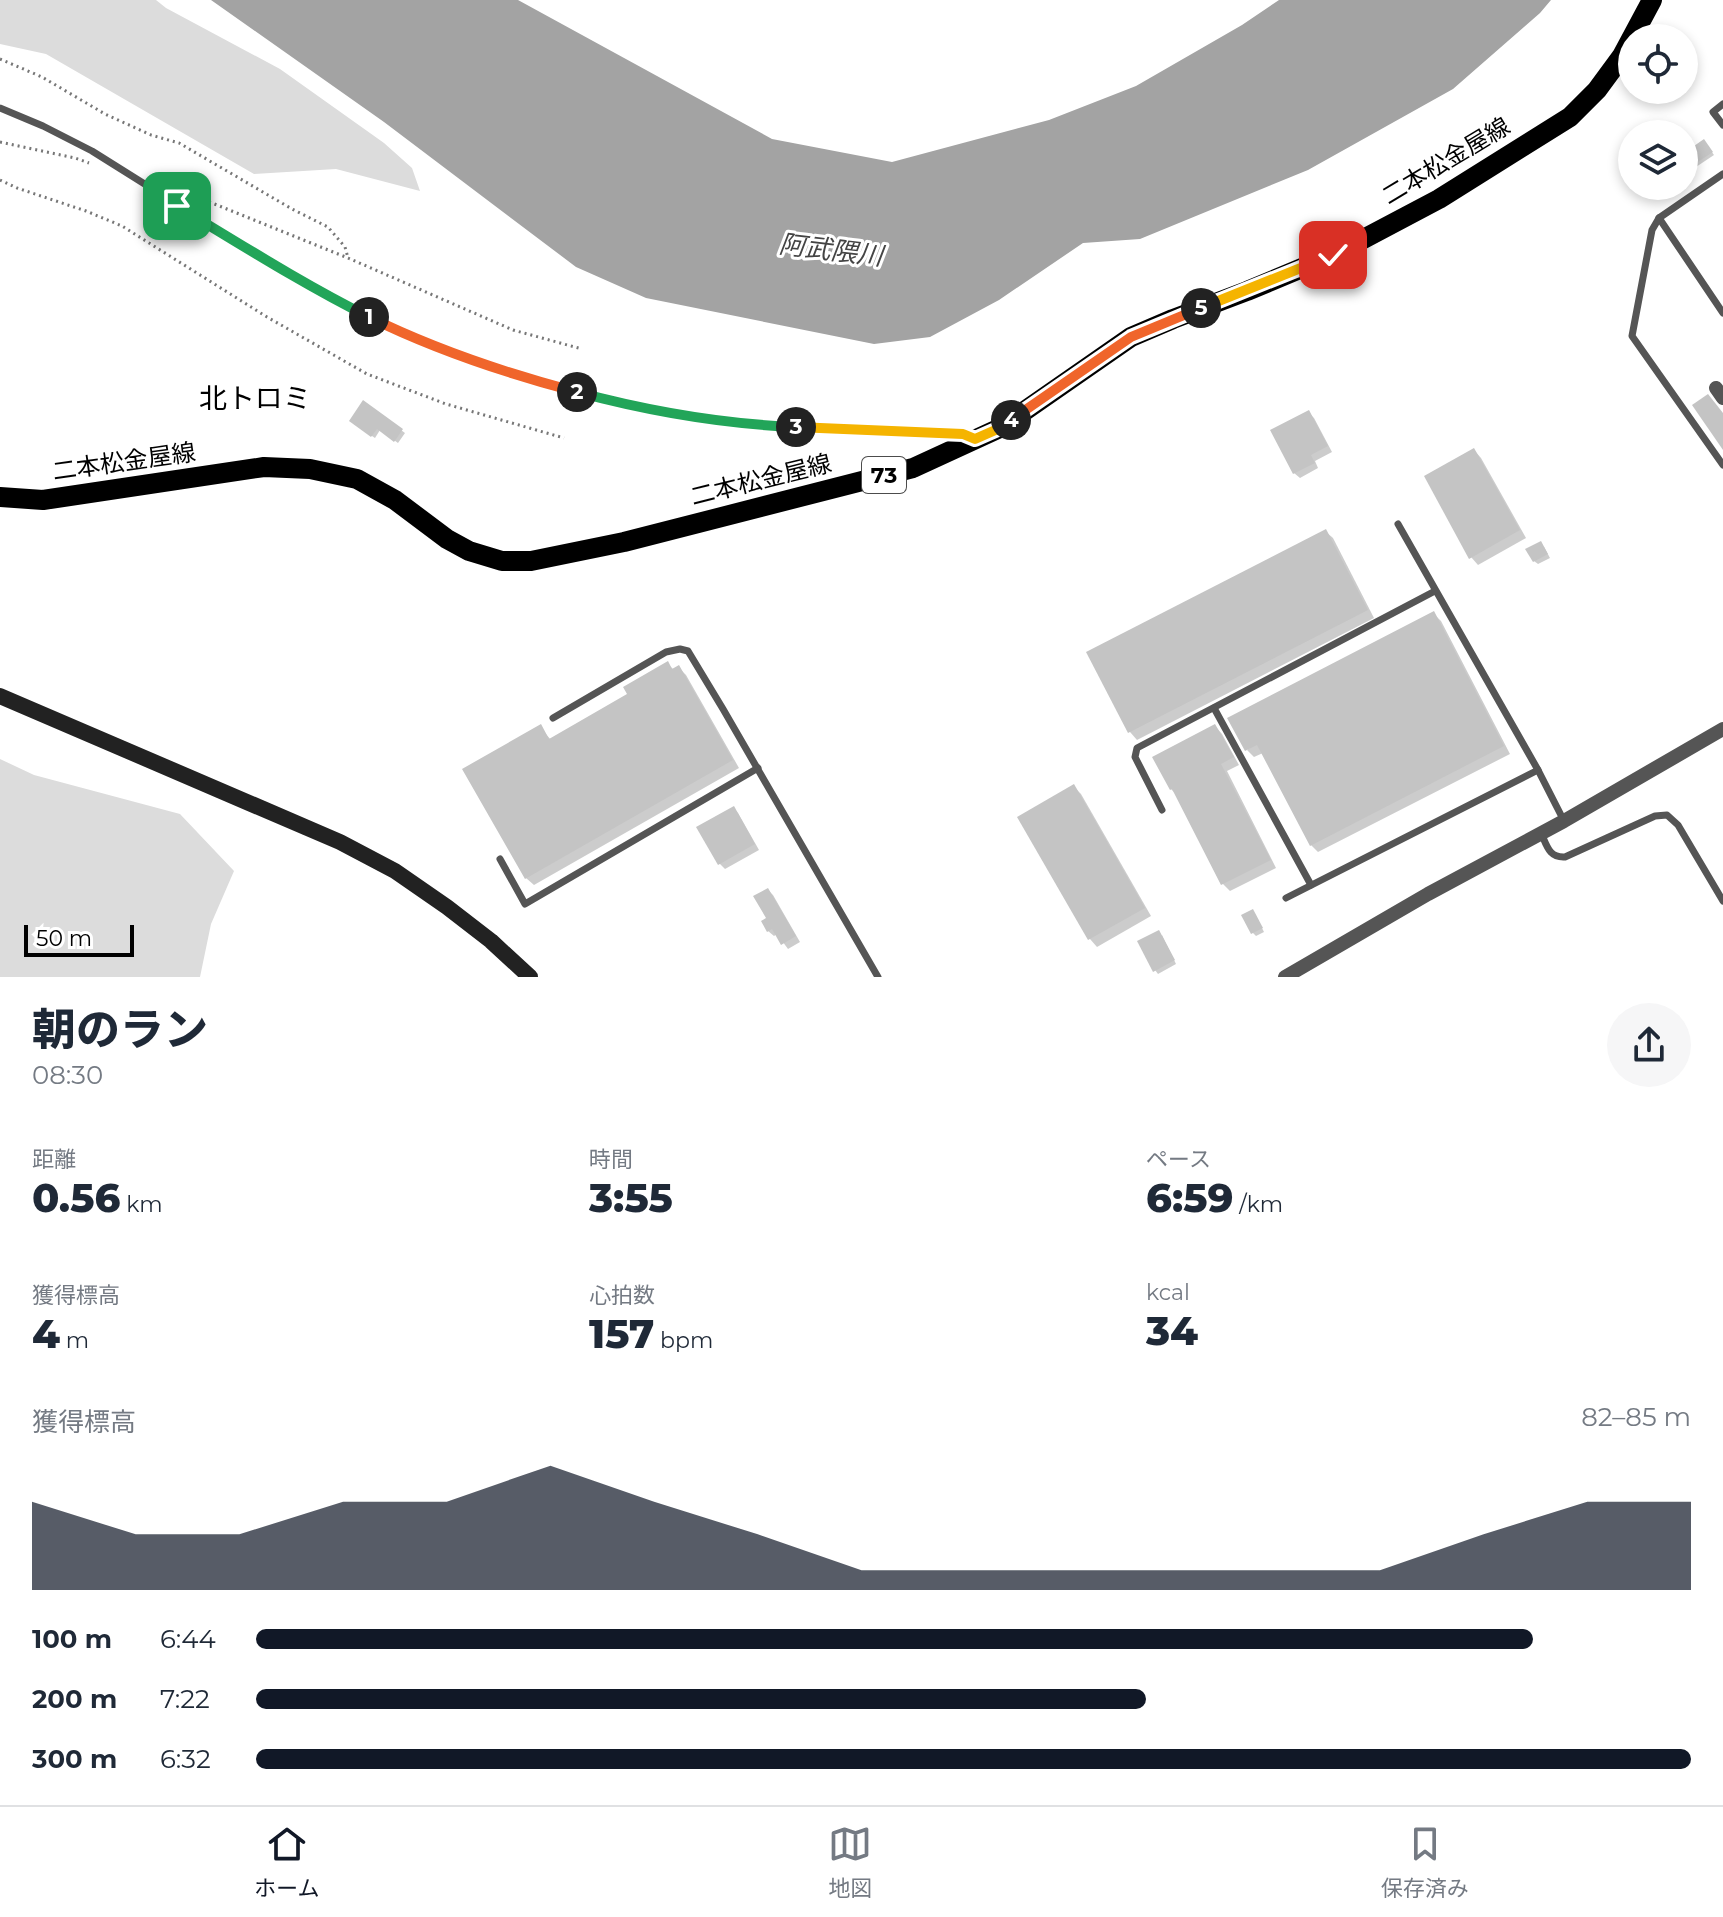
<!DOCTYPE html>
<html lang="ja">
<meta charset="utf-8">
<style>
:root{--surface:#fff;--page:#f6f6f7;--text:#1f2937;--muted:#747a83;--line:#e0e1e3;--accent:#111827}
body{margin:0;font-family:Montserrat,"Noto Sans JP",sans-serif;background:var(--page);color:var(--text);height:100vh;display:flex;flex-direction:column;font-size:30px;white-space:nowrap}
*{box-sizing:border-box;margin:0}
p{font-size:26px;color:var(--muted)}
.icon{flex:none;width:44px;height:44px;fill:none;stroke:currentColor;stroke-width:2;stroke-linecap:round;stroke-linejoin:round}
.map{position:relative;height:977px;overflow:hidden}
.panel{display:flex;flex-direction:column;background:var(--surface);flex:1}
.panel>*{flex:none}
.buttons{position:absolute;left:1618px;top:24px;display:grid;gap:16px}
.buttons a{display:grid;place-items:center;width:80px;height:80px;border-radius:50%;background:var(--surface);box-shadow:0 4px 12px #0003;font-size:40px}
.scale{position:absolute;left:24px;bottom:20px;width:110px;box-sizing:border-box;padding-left:8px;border:4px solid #000;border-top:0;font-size:22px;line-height:28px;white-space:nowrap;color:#000;-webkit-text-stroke:6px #fff;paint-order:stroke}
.pin{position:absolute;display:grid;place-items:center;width:68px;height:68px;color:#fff;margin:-34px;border-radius:16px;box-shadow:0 4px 12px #0006}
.km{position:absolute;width:40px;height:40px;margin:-20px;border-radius:50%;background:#222;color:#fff;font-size:22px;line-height:40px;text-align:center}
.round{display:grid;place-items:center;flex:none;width:84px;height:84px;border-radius:42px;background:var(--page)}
.overview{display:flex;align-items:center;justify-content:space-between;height:136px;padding:0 32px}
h1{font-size:44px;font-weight:800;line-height:60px}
.metrics{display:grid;grid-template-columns:repeat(3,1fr);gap:12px;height:136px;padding:8px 32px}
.metrics div{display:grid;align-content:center}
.metrics b{font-size:40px;font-weight:800}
.metrics small{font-size:22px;font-weight:400}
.metrics p{font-size:22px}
.chart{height:224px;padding:16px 32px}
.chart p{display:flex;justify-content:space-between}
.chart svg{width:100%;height:144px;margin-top:8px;fill:var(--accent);opacity:.7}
ul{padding:0 32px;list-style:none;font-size:26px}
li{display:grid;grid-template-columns:128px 96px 1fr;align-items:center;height:60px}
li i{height:20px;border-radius:10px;background:var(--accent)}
.menu{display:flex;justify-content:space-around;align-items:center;height:112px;border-top:2px solid var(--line);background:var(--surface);font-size:22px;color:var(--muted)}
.menu a{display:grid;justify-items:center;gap:4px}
.menu .current{color:var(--accent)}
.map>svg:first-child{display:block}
.green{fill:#dcdcdc}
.water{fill:#a3a3a3}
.shadow{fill:#0003}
.building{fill:#c4c4c4}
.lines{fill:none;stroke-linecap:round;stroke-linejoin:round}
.path{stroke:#777;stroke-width:3;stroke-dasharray:2 4;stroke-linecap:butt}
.lane{stroke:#555;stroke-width:7}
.street{stroke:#555;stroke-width:14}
.secondary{stroke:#222;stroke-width:16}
.primary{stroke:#000;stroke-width:20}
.split-1-casing{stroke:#fff;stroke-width:16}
.split-2-casing{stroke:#fff;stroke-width:16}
.split-3-casing{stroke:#fff;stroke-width:16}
.split-4-casing{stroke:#fff;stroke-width:16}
.split-5-casing{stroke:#fff;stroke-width:16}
.split-6-casing{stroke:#fff;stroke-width:16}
.split-1{stroke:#22a559;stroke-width:10}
.split-2{stroke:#f0652b;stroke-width:10}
.split-3{stroke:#22a559;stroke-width:10}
.split-4{stroke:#f5b400;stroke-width:10}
.split-5{stroke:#f0652b;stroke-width:10}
.split-6{stroke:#f5b400;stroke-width:10}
.labels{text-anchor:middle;stroke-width:6;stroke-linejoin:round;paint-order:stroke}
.shield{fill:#fff;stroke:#4c4c4c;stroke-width:2}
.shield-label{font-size:22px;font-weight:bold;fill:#000}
.street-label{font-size:24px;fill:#000;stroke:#fff}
.water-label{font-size:26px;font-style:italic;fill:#444;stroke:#fff}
.quarter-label{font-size:28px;fill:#000;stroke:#fff}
</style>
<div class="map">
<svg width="1723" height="977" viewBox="0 0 1723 977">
<rect width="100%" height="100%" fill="#fff"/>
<g class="green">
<polygon points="0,0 156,0 166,8 280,69 384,143 412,168 420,191 336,169 254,174 46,54 0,44"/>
<polygon points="0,759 34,775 180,814 234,871 211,924 200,977 0,977"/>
</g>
<polygon class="water" points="211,0 518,0 772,139 892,162 1049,120 1136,86 1242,25 1279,0 1551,0 1540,13 1453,89 1308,170 1140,239 1083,243 999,300 930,337 874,344 646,298 576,267 384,122"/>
<g class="shadow">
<polygon points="1706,144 1714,155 1684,175 1684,155"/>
<polygon points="364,403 405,433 398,443 380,430 375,438 354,424"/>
<polygon points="1309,413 1314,418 1332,452 1315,461 1318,468 1300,478 1294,473"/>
<polygon points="1474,450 1481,458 1526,538 1478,565 1471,557"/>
<polygon points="1325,531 1333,538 1374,618 1137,740 1130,732 1089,653"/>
<polygon points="1544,547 1550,558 1538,564 1534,561"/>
<polygon points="1434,614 1441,621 1510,754 1318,852 1311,845 1263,753 1254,757 1247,750"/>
<polygon points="668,664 674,670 678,667 686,675 739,768 534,885 526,878 540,727 551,740 629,695"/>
<polygon points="1215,726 1222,734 1239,765 1227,771 1276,868 1230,891 1223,884 1177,795 1171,789"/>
<polygon points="1073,786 1081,794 1151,916 1097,947 1090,939 1019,817"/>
<polygon points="733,808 738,813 759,850 725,869 720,864 699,828"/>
<polygon points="768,890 773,895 800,942 788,949 777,934 774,936 768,931"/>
<polygon points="1255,914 1264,932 1256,936 1253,933"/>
<polygon points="1162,935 1176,964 1158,974 1155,970"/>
</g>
<g class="building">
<polygon points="1704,139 1713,152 1684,171 1684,153"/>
<polygon points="1708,394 1723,413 1723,450 1692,405"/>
<polygon points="363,400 403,429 394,442 377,429 371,437 349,421"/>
<polygon points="1309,410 1328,446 1311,455 1315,463 1293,474 1270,430"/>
<polygon points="1474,448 1520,530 1469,559 1424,476"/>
<polygon points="1326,529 1368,610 1128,733 1086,652"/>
<polygon points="1541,541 1548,554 1533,562 1525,549"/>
<polygon points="1434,611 1504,746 1310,846 1257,745 1245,751 1227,718"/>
<polygon points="668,661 672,669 679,665 733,760 525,879 462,769 541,724 549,739 627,694 623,687"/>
<polygon points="1215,724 1234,757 1221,764 1271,860 1221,885 1172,789 1170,790 1152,757"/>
<polygon points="1074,784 1145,908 1088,940 1017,817"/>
<polygon points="734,806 755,844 718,865 696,827"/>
<polygon points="768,888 796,936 781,945 772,929 767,932 761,921 766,918 753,896"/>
<polygon points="1253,909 1263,928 1251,934 1241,915"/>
<polygon points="1159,930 1175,960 1153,972 1137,941"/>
</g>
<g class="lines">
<g class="path">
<polyline points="0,59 42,77 105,114 151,135 179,143 292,209 328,227 345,247 348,258"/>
<polyline points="0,142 75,158 89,163"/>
<polyline points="0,180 17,188 86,211 122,226 267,317 367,374 446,404 564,438"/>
<polyline points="170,186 348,258 513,330 582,349"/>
</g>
<g class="lane">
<polyline points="1723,104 1713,112 1723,125"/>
<polyline points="0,108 43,126 92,151 261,257 339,302 394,329 457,356 520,377 592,396 717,420 769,426 963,434 972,437"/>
<polyline points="1723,174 1659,218 1723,313"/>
<polyline points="1659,218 1652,230 1632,336 1723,465"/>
<polyline points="1398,524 1538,770 1564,821"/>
<polyline points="1214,708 1311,885"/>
<polyline points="553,718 666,652 680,649 688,651 723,709 878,977"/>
<polyline points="1162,810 1135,757 1137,748 1435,591"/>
<path d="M1541,833C1547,846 1549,858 1565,857L1655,816L1667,815L1678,825L1723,901"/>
<polyline points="500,859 525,904 758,768"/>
<polyline points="1286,898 1538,770"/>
</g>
<g class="street">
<polyline points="1716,388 1723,398"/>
<polyline points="1285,977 1428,894 1564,821 1723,729"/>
</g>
<polyline class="secondary" points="0,696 340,842 395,871 447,907 491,941 530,977"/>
<polyline class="primary" points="0,497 43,500 264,467 310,469 357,479 395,500 447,539 469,551 502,561 531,561 624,542 913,468 1000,428 1131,337 1173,319 1247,291 1333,255 1439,199 1570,117 1597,90 1622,56 1652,0"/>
</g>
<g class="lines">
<g class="split-1-casing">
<path id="split-1" d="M177,206C240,244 303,284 369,317"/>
</g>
<g class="split-2-casing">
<path id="split-2" d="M369,317C436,350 505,373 577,392"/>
</g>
<g class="split-3-casing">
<path id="split-3" d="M577,392C648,411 723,424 796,427"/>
</g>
<g class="split-4-casing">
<polyline id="split-4" points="796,427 963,434 975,439 1000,428 1011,420"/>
</g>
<g class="split-5-casing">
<polyline id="split-5" points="1011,420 1131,337 1201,308"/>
</g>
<g class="split-6-casing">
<polyline id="split-6" points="1201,308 1333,255"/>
</g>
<use href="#split-1" class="split-1"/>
<use href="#split-2" class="split-2"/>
<use href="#split-3" class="split-3"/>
<use href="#split-4" class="split-4"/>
<use href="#split-5" class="split-5"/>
<use href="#split-6" class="split-6"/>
</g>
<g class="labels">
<rect class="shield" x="862" y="457" width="44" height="36" rx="6"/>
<g class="shield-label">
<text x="884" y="483">73</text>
</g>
<g class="street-label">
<text transform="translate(1446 161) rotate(-31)" y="8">二本松金屋線</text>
<text transform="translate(124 462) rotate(-8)" y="8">二本松金屋線</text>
<text transform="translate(761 480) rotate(-14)" y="8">二本松金屋線</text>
</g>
<g class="water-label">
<text transform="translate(831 250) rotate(7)" y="9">阿武隈川</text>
</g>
<g class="quarter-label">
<text x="255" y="408">北トロミ</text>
</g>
</g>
</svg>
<div class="buttons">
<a><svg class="icon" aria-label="locate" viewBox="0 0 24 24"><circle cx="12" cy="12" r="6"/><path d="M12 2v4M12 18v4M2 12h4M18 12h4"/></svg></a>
<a><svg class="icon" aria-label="layers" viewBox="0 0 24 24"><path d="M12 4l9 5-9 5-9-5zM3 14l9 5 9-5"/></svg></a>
</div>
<div class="scale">50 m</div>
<div class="pin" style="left:177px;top:206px;background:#1e9e55"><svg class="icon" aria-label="arrive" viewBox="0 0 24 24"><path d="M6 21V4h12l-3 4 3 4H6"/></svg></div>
<div class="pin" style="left:1333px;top:255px;background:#d93025"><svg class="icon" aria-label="check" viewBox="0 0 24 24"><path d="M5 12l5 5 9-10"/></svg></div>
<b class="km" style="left:369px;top:317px">1</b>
<b class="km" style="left:577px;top:392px">2</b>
<b class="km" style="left:796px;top:427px">3</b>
<b class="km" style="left:1011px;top:420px">4</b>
<b class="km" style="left:1201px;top:308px">5</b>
</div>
<section class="panel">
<div class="overview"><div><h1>朝のラン</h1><p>08:30</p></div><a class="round"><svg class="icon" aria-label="share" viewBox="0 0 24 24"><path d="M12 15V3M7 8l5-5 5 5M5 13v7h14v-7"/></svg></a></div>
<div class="metrics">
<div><p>距離</p><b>0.56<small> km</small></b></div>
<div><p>時間</p><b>3:55</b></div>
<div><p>ペース</p><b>6:59<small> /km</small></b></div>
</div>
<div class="metrics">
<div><p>獲得標高</p><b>4<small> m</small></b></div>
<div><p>心拍数</p><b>157<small> bpm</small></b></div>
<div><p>kcal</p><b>34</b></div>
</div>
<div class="chart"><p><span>獲得標高</span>82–85 m</p>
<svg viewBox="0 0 160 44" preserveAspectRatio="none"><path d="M0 44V17L10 27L20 27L30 17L40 17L50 6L60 17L70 27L80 38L90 38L100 38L110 38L120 38L130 38L140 27L150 17L160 17V44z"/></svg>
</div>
<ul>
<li><b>100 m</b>6:44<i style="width:89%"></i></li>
<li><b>200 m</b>7:22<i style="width:62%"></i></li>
<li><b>300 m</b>6:32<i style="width:100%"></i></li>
</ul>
</section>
<nav class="menu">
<a class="current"><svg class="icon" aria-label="home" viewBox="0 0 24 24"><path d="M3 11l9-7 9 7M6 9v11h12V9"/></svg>ホーム</a>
<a><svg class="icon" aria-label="map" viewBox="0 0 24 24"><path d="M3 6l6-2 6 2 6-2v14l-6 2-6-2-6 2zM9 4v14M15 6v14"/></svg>地図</a>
<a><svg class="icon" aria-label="saved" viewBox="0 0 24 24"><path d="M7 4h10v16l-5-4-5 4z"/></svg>保存済み</a>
</nav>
